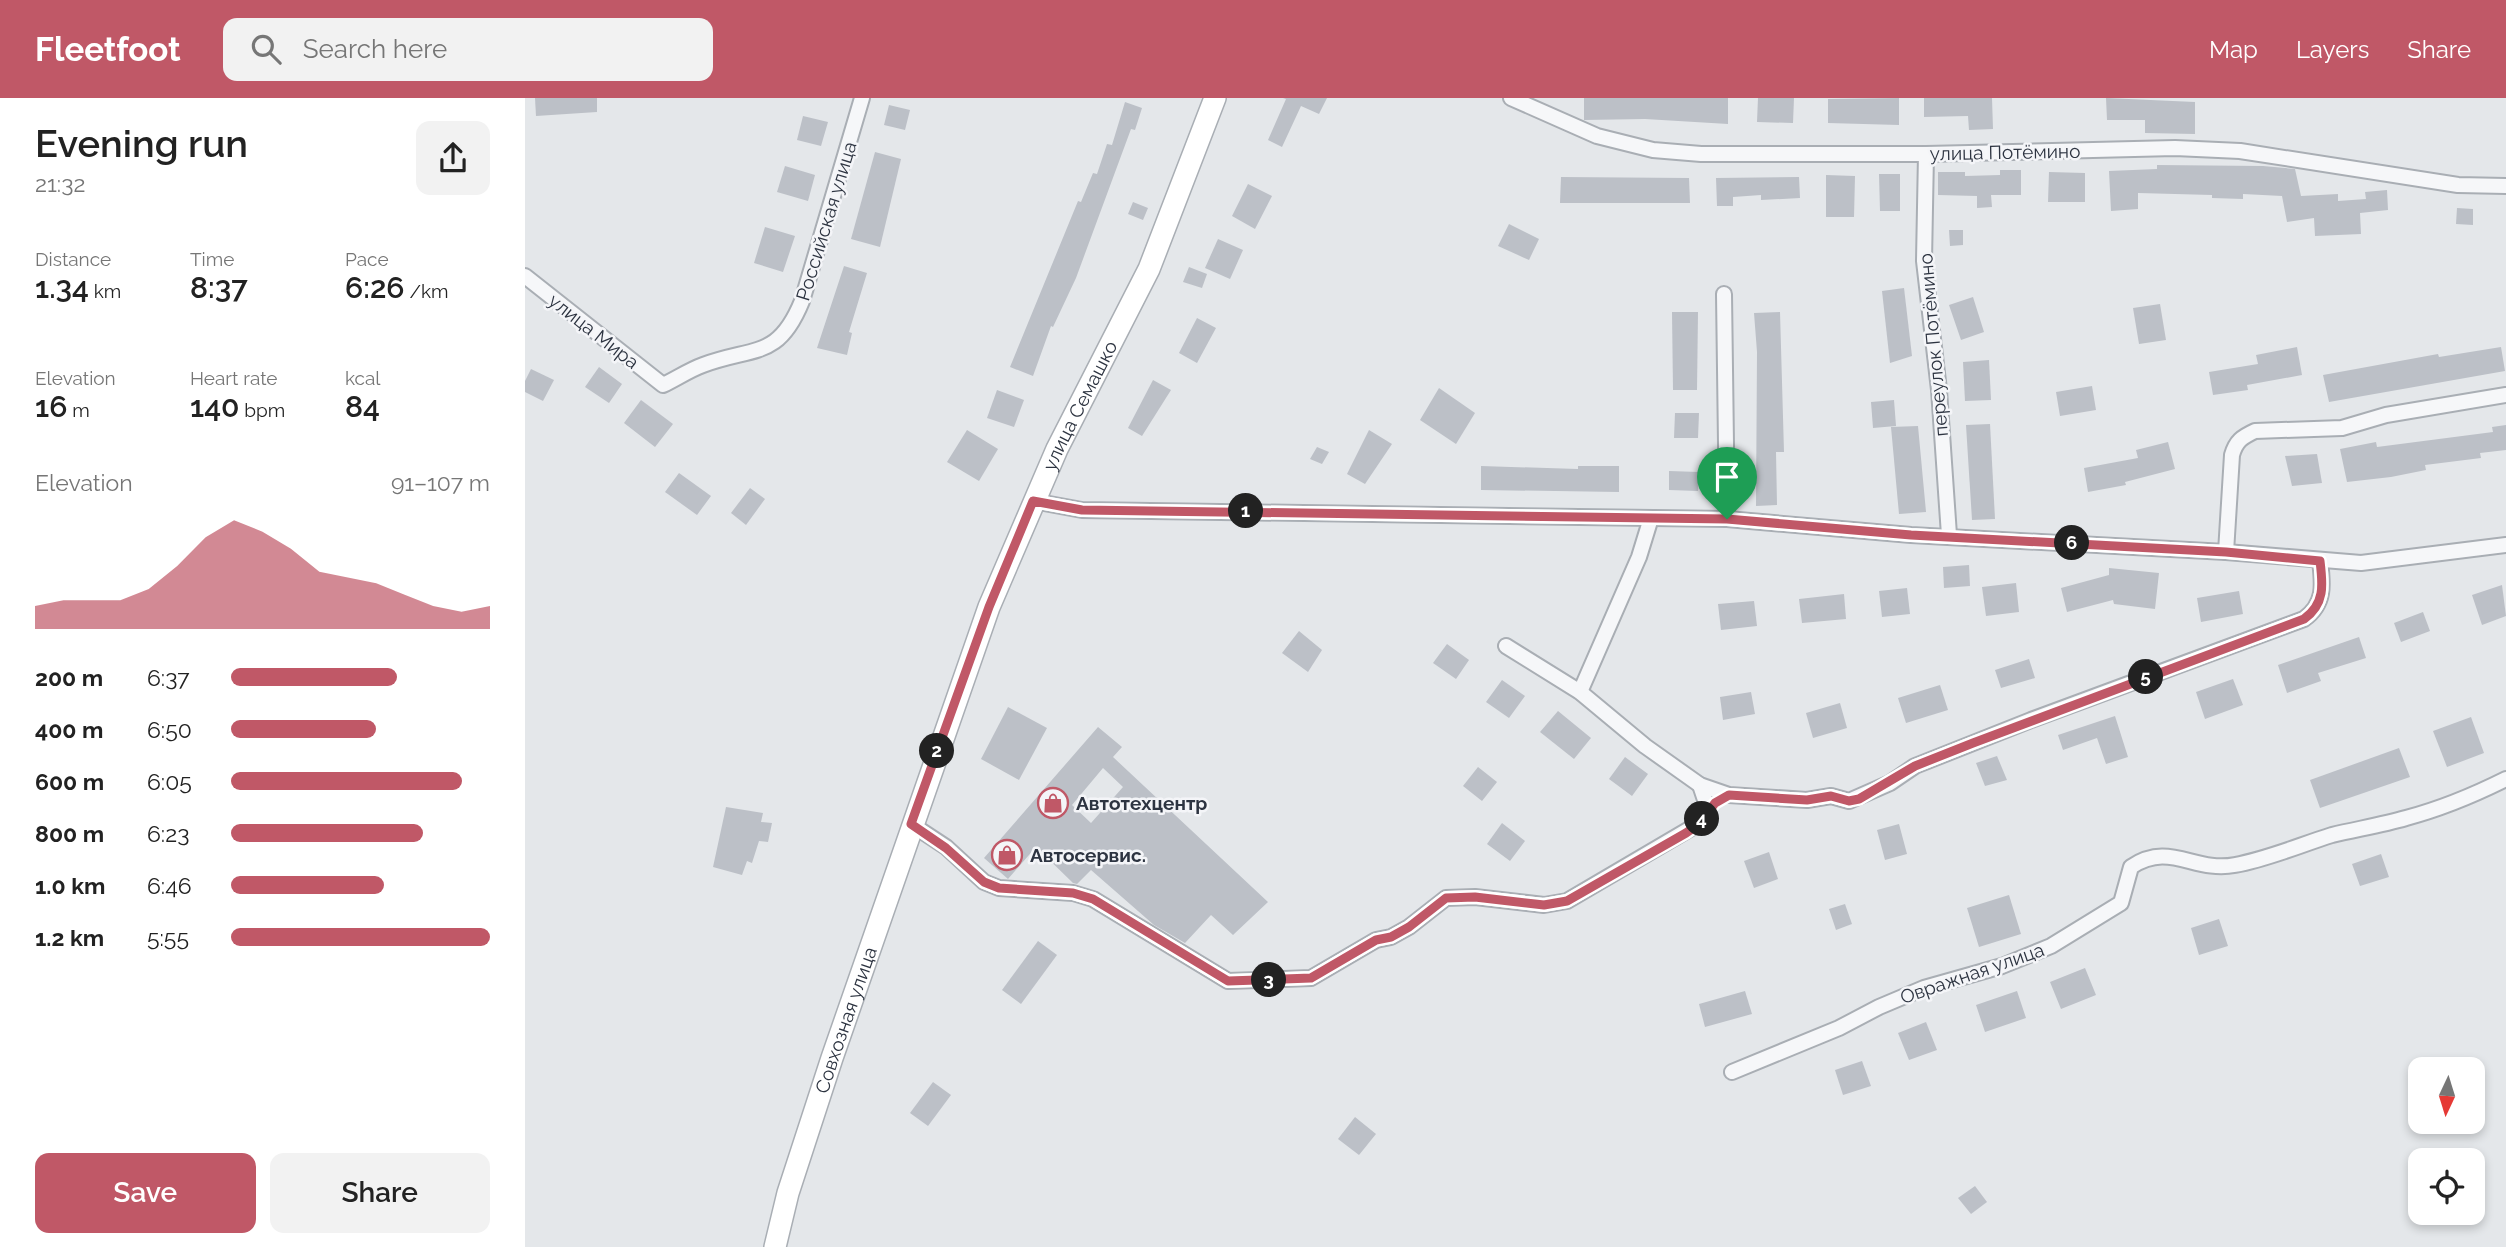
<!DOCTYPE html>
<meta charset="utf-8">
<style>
:root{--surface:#fff;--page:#f2f2f2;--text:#222;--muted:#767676;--accent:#c05867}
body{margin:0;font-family:Raleway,sans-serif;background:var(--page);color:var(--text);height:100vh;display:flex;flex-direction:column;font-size:26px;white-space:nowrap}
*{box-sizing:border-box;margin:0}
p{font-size:23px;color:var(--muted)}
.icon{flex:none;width:38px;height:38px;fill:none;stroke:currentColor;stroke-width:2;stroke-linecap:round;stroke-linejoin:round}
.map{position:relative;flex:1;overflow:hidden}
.panel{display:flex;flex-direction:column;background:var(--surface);width:525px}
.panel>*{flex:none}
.needle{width:46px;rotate:184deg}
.buttons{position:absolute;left:1883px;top:959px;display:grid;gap:14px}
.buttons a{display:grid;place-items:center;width:77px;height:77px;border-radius:14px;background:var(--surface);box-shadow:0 4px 10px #0003;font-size:35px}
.pin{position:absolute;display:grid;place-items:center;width:60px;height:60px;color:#fff;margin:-72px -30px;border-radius:50% 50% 50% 0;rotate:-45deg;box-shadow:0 0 7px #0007}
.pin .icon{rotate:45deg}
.km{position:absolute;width:35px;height:35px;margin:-18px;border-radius:50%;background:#222;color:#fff;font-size:19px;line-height:35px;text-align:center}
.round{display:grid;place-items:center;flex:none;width:74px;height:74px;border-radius:14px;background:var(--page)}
.overview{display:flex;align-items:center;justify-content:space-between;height:119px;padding:0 35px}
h1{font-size:38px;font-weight:600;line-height:52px}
.metrics{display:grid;grid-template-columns:repeat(3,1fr);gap:10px;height:119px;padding:7px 35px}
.metrics div{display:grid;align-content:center}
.metrics b{font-size:30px;font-weight:600}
.metrics small{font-size:19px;font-weight:400}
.metrics p{font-size:19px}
.chart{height:196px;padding:14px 35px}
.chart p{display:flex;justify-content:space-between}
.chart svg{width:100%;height:126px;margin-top:7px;fill:var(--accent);opacity:.7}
.button{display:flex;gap:14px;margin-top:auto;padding:14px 35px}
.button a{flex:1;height:80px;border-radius:14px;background:var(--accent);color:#fff;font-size:28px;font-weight:600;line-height:80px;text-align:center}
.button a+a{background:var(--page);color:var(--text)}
ul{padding:0 35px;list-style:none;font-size:23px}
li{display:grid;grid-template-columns:112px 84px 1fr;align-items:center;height:52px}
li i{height:18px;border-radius:9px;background:var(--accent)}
header{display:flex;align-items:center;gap:42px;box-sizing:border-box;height:98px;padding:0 35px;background:var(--accent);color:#fff}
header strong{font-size:33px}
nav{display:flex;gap:38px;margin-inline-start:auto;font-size:24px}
.search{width:490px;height:63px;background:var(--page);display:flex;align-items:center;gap:18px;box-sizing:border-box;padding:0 24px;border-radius:14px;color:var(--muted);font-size:26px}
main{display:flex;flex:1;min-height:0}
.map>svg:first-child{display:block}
.building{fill:#bcc0c7;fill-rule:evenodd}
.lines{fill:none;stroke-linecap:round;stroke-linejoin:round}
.street-casing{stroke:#a9aeb4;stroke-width:18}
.secondary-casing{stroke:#a9aeb4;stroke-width:24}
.street{stroke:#f6f7f9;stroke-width:14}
.secondary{stroke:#fff;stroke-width:21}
.route-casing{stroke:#fff;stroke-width:14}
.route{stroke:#c05867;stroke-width:9}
.labels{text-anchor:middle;stroke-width:5;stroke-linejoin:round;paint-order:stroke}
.street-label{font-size:19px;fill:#2d3441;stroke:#f4f5f8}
.poi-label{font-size:19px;font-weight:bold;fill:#2d3441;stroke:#f4f5f8;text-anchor:start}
</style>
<header>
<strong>Fleetfoot</strong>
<div class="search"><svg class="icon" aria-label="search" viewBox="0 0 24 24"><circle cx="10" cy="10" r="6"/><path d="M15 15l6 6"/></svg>Search here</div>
<nav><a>Map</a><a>Layers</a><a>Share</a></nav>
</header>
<main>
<section class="panel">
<div class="overview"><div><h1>Evening run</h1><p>21:32</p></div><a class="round"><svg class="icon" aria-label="share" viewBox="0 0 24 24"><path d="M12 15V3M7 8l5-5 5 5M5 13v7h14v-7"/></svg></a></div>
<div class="metrics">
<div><p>Distance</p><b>1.34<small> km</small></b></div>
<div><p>Time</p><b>8:37</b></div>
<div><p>Pace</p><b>6:26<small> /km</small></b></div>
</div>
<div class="metrics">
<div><p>Elevation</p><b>16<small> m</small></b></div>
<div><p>Heart rate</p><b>140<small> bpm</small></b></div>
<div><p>kcal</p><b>84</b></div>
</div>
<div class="chart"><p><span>Elevation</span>91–107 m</p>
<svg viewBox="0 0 160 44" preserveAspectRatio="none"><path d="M0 44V36L10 34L20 34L30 34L40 30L50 22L60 12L70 6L80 10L90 16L100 24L110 26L120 28L130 32L140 36L150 38L160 36V44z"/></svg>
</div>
<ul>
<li><b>200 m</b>6:37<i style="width:64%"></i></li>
<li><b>400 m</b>6:50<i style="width:56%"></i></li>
<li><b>600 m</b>6:05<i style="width:89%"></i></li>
<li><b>800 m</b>6:23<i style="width:74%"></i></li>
<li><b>1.0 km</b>6:46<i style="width:59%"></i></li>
<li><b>1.2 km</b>5:55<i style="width:100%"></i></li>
</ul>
<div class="button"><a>Save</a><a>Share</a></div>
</section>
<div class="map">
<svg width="1981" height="1149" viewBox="0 0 1981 1149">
<rect width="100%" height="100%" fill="#e4e7ea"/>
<g class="building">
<polygon points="10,0 72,0 72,14 11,18"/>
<polygon points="758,0 802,0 794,16 776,8 757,49 743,42 761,1"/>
<polygon points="1059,0 1203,0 1203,26 1120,21 1059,22"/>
<polygon points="1233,0 1269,0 1268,25 1232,24"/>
<polygon points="1374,0 1374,27 1303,25 1303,1"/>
<polygon points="1399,0 1467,0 1468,31 1444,32 1443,18 1399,19"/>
<polygon points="1581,0 1670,4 1670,36 1620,35 1620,22 1582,22"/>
<polygon points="600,4 617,10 610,32 606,31 551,180 528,229 526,228 508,278 485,269 553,103 556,104 568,75 572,76 582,46 587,47"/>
<polygon points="364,7 385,12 380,32 359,27"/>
<polygon points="278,18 303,24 296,48 272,42"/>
<polygon points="350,54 376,61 355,149 326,141"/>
<polygon points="1632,67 1738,68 1770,71 1776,98 1813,96 1813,103 1841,101 1840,94 1862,92 1863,112 1835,115 1836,136 1790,138 1789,120 1762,124 1757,98 1718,96 1718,101 1687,100 1687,97 1613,95 1613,111 1586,113 1584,73 1632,71"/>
<polygon points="260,68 290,77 283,103 252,94"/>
<polygon points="1475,72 1496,72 1496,97 1466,97 1467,109 1452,110 1452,98 1413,97 1413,74 1440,74 1440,78 1475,77"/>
<polygon points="1524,74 1560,75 1560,104 1523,104"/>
<polygon points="1354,76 1375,76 1375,113 1355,113"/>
<polygon points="1301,77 1330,78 1329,119 1301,119"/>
<polygon points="1036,79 1164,80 1165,105 1035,105"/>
<polygon points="1274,79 1275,100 1236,102 1236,97 1208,99 1208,108 1192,108 1191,80"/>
<polygon points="723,86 747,98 730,131 707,118"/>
<polygon points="608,104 623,110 618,122 603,116"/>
<polygon points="1932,110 1948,111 1948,127 1931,126"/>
<polygon points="984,126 1014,141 1004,162 973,148"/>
<polygon points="240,129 270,138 258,174 229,165"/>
<polygon points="1424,132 1438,132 1438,147 1425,148"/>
<polygon points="693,141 718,152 705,181 680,170"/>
<polygon points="319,168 342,175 324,234 327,235 322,257 292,250"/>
<polygon points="664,169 682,176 677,190 658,184"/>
<polygon points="1379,190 1387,258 1365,265 1357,193"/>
<polygon points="1448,199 1459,234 1436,242 1424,207"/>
<polygon points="1635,206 1641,242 1614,246 1608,210"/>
<polygon points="1147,214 1173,214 1172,292 1148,292"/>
<polygon points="1255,214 1259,354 1251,354 1252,407 1231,408 1232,254 1229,215"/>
<polygon points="672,220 691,230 672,265 654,255"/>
<polygon points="1772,249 1777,277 1722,287 1723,292 1688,297 1684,274 1733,266 1731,257"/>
<polygon points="1976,249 1980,273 1804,304 1798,277 1913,256 1914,259"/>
<polygon points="1464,262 1466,302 1440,303 1438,264"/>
<polygon points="74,269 97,286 84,305 60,289"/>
<polygon points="6,271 29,282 18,303 0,294 0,283"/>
<polygon points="628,282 646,292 617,338 603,330"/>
<polygon points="1567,288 1571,312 1535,318 1531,294"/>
<polygon points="914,290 950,315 931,346 895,322"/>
<polygon points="472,292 499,302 489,329 462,320"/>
<polygon points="116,302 148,326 130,349 99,325"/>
<polygon points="1369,302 1371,328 1348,330 1346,304"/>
<polygon points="1150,315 1174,315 1173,340 1149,340"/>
<polygon points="1465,326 1470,421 1447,422 1441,327"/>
<polygon points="1981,327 1981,352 1955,355 1956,360 1900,367 1901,372 1866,379 1822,384 1815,351 1851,344 1852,349 1968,334 1967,329"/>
<polygon points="1393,328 1401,414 1374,416 1366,329"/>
<polygon points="442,332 473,351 454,383 422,364"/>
<polygon points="844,332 867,346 840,386 822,376"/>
<polygon points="1643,344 1650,371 1600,384 1601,387 1563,394 1559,370 1613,360 1611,352"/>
<polygon points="792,349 804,354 797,366 785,361"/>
<polygon points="1792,356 1797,385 1767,388 1760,358"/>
<polygon points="956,368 1053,371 1053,368 1094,368 1094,394 956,392"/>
<polygon points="1144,373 1174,374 1173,393 1144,392"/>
<polygon points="154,375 186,398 172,417 140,394"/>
<polygon points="225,390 240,401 221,427 206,415"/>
<polygon points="1444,467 1445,488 1419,490 1418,469"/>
<polygon points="1584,470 1634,475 1630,511 1589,506 1588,502 1542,514 1536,490 1584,477"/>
<polygon points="1491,485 1494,514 1461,518 1457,489"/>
<polygon points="1977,487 1981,518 1957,527 1947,497"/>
<polygon points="1382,490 1385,516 1357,519 1354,493"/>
<polygon points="1714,493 1718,516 1676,524 1672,500"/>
<polygon points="1319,496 1321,521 1277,525 1274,501"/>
<polygon points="1229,503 1232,528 1196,532 1193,506"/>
<polygon points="1898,514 1905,533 1876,544 1869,525"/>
<polygon points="774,533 797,552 783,574 757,555"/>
<polygon points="1834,539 1841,560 1793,575 1796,583 1762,595 1753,567"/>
<polygon points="922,546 944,562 931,581 908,565"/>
<polygon points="1504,561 1510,580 1476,590 1470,572"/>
<polygon points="1708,581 1718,607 1680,621 1671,594"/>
<polygon points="977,582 1000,598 984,620 961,604"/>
<polygon points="1415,587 1423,612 1381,625 1373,600"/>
<polygon points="1226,594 1230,616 1198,622 1195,599"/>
<polygon points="1315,605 1322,630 1288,640 1281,615"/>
<polygon points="483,609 522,630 494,682 456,661"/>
<polygon points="1033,613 1066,640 1049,661 1015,634"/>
<polygon points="1590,618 1603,659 1581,666 1572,640 1538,652 1533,637"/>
<polygon points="1946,619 1959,655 1922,669 1908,633"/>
<path d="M573,629L597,649L588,659L743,804L708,837L686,817L660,845L629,827L566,772L552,786L548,785L511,749L483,781L459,760ZM578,670L598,689L566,725L547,707Z"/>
<polygon points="1874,650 1885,679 1795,710 1785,682"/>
<polygon points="1472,658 1482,682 1460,688 1451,665"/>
<polygon points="1100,659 1123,676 1107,698 1084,681"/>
<polygon points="953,669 972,684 957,703 938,688"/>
<polygon points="201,709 238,715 236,724 247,725 243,744 234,743 227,765 222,763 217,777 188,769"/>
<polygon points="977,725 1000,743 985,763 962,746"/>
<polygon points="1374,726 1382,756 1360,762 1352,732"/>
<polygon points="1244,754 1253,781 1229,790 1219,763"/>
<polygon points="1856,756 1864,779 1835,788 1827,766"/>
<polygon points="1484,797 1496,836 1454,849 1442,810"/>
<polygon points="1320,806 1327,826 1311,832 1304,811"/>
<polygon points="1694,821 1703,848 1674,857 1666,830"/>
<polygon points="513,843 532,857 496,906 477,892"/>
<polygon points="1560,870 1571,897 1536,911 1525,884"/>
<polygon points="1220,893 1227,916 1180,929 1174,906"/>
<polygon points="1492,893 1501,920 1460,934 1451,907"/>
<polygon points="1401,924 1412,952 1384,962 1373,935"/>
<polygon points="1337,963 1346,988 1318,997 1310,972"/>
<polygon points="408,984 426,997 403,1028 385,1015"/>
<polygon points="830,1019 851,1036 834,1057 813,1041"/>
<polygon points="1450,1088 1462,1104 1446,1116 1433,1100"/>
</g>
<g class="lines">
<g class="street-casing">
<g id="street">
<polyline points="986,0 1072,38 1128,52 1176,56 1401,56 1650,50 1715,53 1933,87 1981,88"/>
<polyline points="1401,56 1399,163 1414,292 1424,437"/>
<path d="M0,178L138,287C151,281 164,272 178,267C229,248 253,262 277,203L337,0"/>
<polyline points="1199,196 1202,421"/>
<polyline points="508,403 557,412 1202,421 1386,437 1701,454 1836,465 1981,447"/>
<path d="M1701,454L1707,357C1711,343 1717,339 1730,333L1817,330L1861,317L1981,297"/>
<path d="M981,548L1055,594L1120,648L1175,687L1204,697L1282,702L1306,698L1324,703L1365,685L1390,668L1506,622L1779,521C1800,506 1798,487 1795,463"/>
<polyline points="1055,594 1114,459 1126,420"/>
<polyline points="386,726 421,749 459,784 474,790 548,795 568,801 703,883 786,880 851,842 866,839 884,829 921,800 950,799 1019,807 1042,803 1173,726 1182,708 1175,687"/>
<path d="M1207,974L1314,930L1354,909L1399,890L1477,868L1526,848L1596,805L1606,769C1645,743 1669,775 1710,767C1743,761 1775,747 1807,737C1832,731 1857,727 1881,720C1915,711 1949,697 1981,681"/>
</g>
</g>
<g class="secondary-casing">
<g id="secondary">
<path id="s1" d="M250,1149L263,1095L307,960L464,509L532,351L624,171L690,0"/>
</g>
</g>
<use href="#street" class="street"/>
<use href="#secondary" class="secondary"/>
</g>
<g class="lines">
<g class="route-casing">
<path id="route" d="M508,403L557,412L1202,421L1386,437L1701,454L1795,463C1798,487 1800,506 1779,521L1448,645L1390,668L1334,701L1324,703L1306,698L1282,702L1204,697L1190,705L1174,726L1161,735L1042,803L1019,807L950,799L921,800L884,829L866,839L851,842L786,880L703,883L568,801L548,795L474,790L459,784L421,750L386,726L464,509Z"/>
</g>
<use href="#route" class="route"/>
</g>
<defs>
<g id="shop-ring" transform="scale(1.575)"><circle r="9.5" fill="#f4f5f8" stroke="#c05867" stroke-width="1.5"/><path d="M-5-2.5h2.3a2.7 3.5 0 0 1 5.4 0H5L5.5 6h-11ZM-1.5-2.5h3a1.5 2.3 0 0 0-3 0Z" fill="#c05867"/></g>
</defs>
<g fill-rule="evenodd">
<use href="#shop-ring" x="528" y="705"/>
<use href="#shop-ring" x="482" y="757"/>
</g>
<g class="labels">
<g class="street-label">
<text transform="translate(1480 54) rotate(-1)" y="7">улица Потёмино</text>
<text transform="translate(301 123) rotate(-73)" y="7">Российская улица</text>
<text transform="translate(69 233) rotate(38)" y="7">улица Мира</text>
<text transform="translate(1408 247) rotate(-95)" y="7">переулок Потёмино</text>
<text dy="7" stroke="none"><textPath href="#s1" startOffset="896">улица Семашко</textPath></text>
<text transform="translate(1447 875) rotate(-19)" y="7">Овражная улица</text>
<text dy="7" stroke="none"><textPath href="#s1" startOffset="238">Совхозная улица</textPath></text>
</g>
<g class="poi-label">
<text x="551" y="712">Автотехцентр</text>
<text x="505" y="764">Автосервис.</text>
</g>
</g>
</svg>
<div class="buttons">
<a><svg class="needle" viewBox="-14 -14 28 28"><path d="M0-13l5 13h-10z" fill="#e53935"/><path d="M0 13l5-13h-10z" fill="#767676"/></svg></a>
<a><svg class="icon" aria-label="locate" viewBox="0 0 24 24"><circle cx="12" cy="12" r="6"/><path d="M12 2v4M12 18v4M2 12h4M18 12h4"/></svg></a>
</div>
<div class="pin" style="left:1202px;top:421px;background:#1e9e55"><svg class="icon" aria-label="arrive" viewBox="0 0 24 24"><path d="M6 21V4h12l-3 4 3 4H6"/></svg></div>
<b class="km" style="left:721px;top:413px">1</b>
<b class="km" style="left:412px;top:653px">2</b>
<b class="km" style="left:744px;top:882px">3</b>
<b class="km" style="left:1177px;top:721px">4</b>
<b class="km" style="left:1621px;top:579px">5</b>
<b class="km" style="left:1547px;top:445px">6</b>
</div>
</main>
